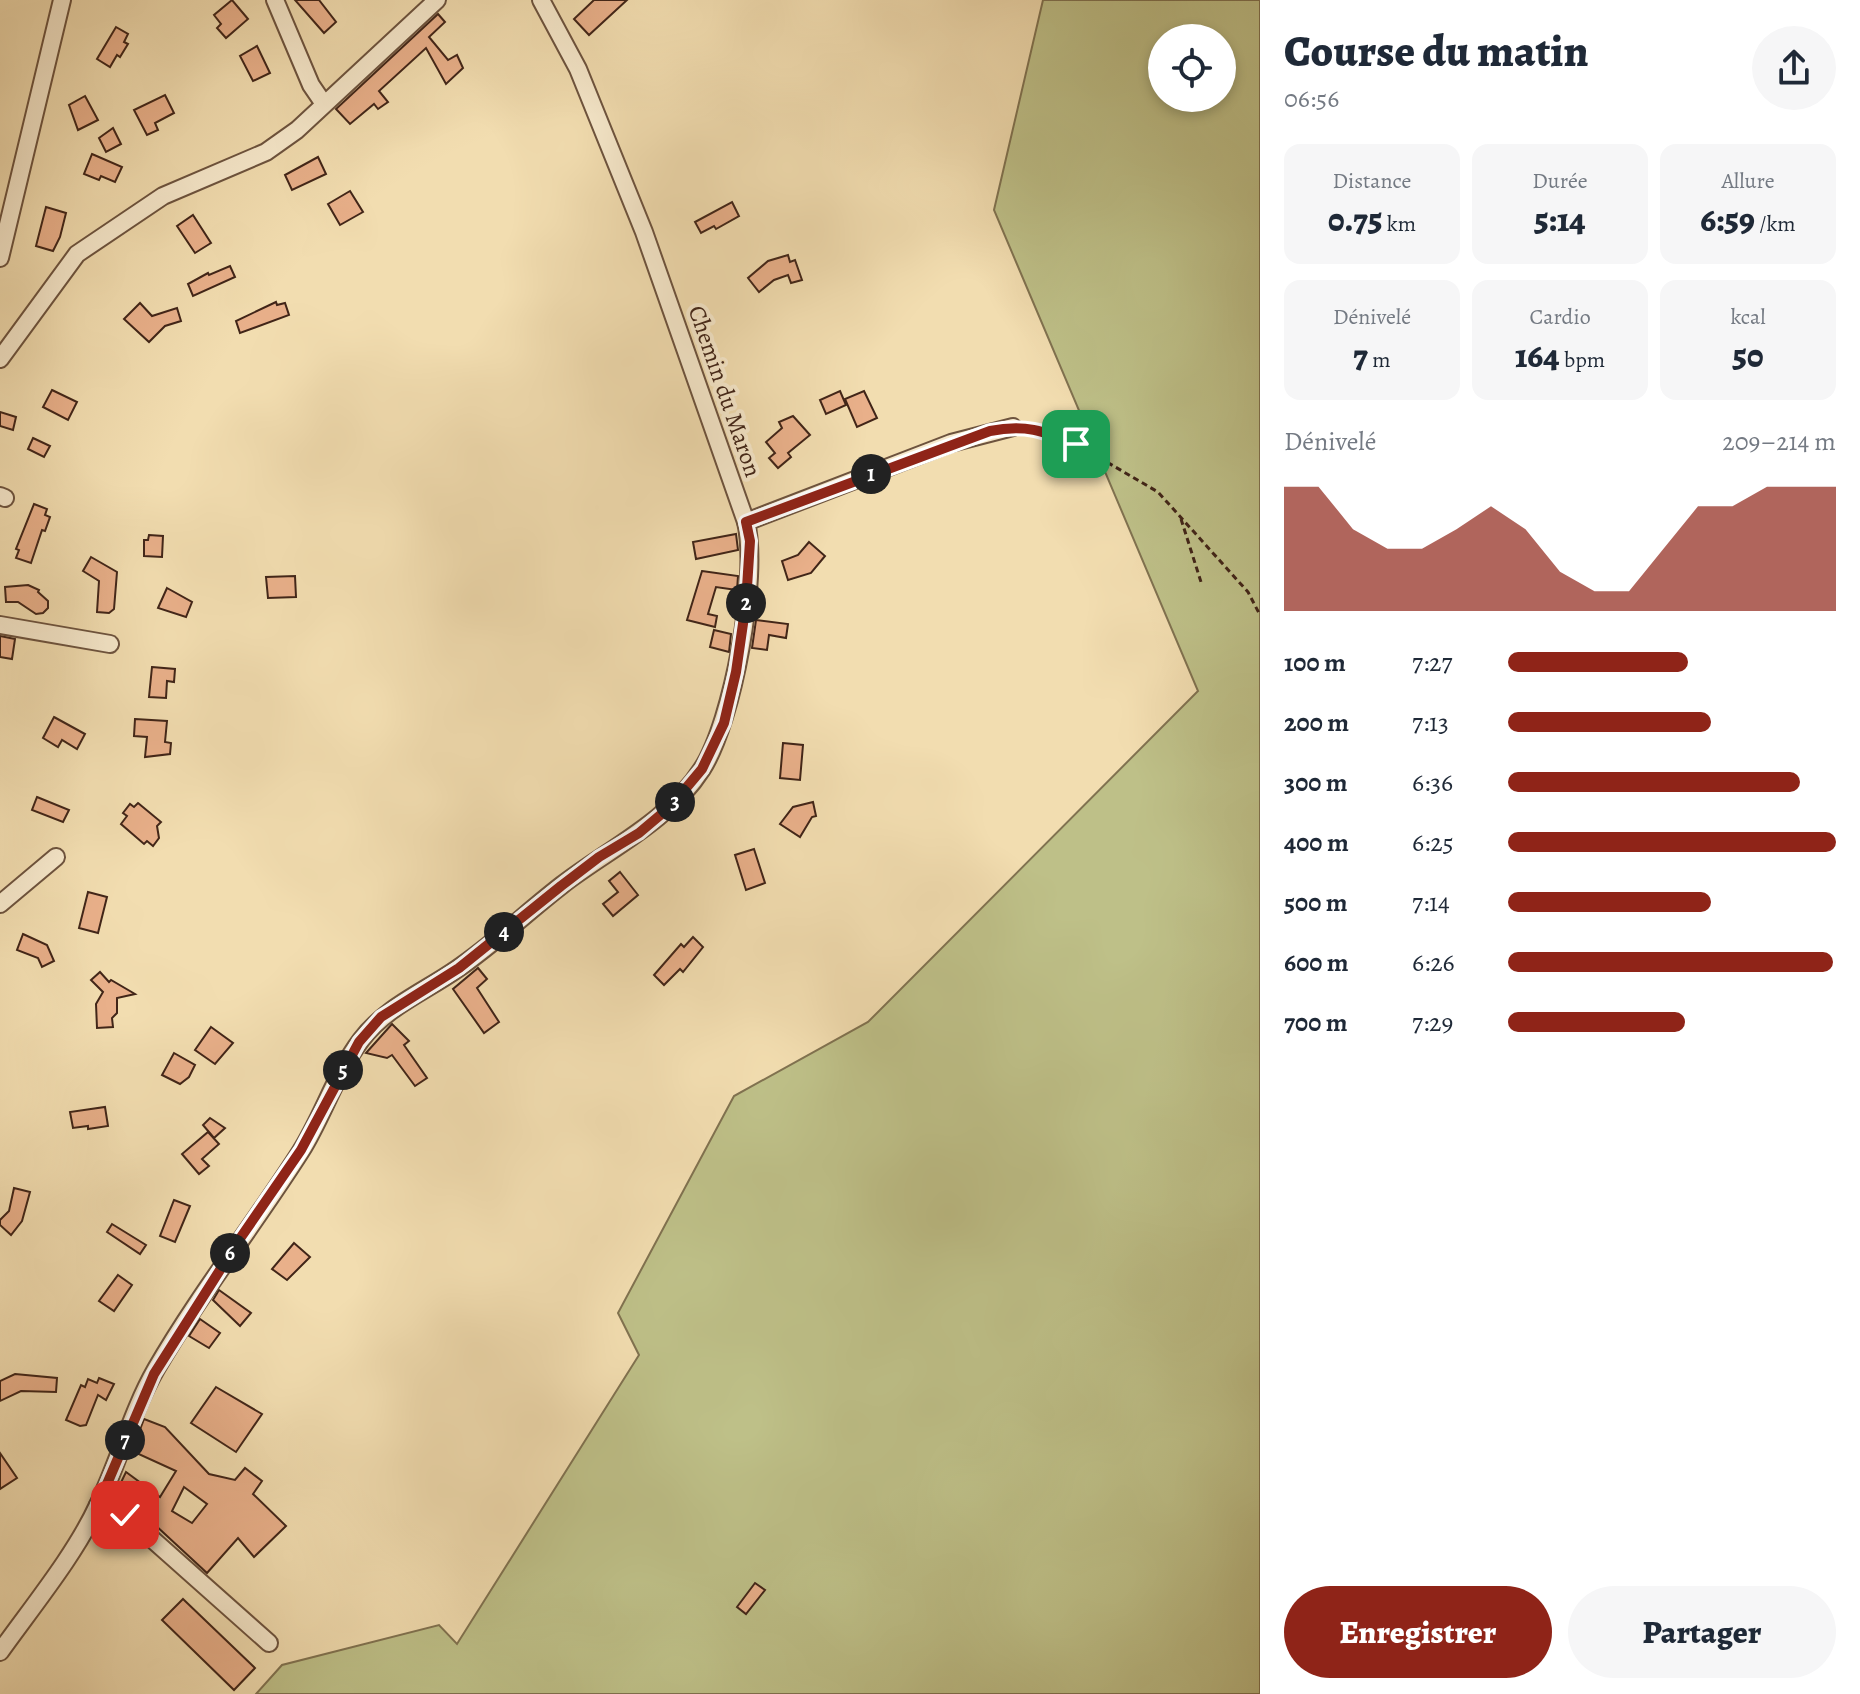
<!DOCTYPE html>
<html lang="fr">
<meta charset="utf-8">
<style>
:root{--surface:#fff;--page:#f6f6f7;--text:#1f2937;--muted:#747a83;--accent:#8f2418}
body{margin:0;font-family:Alegreya,serif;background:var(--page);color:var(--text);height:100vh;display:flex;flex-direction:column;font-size:30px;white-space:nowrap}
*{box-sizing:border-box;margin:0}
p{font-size:26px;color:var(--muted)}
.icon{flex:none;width:44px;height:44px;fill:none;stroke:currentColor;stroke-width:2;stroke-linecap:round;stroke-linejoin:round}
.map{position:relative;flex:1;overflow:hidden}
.drawer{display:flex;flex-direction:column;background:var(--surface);width:600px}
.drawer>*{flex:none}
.controls{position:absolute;left:1148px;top:24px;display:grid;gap:16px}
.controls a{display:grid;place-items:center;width:88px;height:88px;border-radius:50%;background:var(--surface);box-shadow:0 4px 12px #0003;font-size:40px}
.pin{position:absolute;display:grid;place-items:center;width:68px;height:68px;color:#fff;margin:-34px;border-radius:16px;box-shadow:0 4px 12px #0006}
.km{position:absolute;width:40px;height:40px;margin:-20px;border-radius:50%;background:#222;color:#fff;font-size:22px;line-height:40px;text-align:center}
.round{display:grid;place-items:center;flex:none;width:84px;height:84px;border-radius:42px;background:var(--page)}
.summary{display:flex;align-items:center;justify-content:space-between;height:136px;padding:0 24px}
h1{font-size:44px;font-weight:800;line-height:60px}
.stats{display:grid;grid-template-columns:repeat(3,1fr);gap:12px;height:136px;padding:8px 24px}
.stats div{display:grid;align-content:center;border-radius:16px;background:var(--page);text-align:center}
.stats b{font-size:34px;font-weight:800}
.stats small{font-size:22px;font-weight:400}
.stats p{font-size:22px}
.chart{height:224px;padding:16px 24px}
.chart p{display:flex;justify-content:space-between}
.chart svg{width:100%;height:144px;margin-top:8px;fill:var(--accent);opacity:.7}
.button{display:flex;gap:16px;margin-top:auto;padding:16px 24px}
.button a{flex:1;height:92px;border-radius:48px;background:var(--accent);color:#fff;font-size:32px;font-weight:800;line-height:92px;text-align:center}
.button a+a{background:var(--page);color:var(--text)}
ul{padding:0 24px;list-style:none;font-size:26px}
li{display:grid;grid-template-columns:128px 96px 1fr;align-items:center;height:60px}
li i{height:20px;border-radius:10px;background:var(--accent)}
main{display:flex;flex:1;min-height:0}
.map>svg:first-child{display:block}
.green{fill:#bec088;stroke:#807250;stroke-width:2;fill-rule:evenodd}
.building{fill:#e9b08a;stroke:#412518;stroke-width:2;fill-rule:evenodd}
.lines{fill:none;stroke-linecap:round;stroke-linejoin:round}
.minor-casing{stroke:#6d533e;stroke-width:20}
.path{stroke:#412518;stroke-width:3;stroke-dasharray:6 4;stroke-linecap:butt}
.minor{stroke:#f7e9cc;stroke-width:16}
.route-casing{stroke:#fff;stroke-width:16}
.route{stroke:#8f2418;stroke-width:10}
.labels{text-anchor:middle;stroke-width:8;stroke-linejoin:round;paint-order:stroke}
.street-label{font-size:24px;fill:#412518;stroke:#f7e9cc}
</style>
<main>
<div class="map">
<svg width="1260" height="1694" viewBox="0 0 1260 1694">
<rect width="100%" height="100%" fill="#f2ddb0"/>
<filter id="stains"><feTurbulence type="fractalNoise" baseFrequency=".0025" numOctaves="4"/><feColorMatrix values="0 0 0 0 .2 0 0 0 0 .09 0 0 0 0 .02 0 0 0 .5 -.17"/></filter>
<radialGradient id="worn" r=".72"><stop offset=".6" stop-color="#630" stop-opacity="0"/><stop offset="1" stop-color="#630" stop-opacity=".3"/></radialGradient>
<path class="green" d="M1043,0H1260V1694H256L282,1665L439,1625L457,1644L639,1355L618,1313L734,1096L868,1022L1198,691L994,210ZM1162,38H1222V98H1162Z"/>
<g class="building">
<polygon points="232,0 248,19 226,38 217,28 221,24 214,15"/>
<polygon points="295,0 319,0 336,22 324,33"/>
<polygon points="594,0 627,0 589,35 574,19"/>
<polygon points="438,14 445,22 429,37 448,60 457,55 463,68 446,84 426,48 379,91 388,102 378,109 374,104 350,124 336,109"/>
<polygon points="116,27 128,34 124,42 128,44 120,57 117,55 110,67 97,59"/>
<polygon points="257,46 270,73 253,81 240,56"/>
<polygon points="165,95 174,113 155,123 158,130 147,135 134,110"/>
<polygon points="85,96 98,120 78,130 69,105"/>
<polygon points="113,128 121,144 106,152 99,138"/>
<polygon points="92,154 122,167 115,182 101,176 99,180 84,174"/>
<polygon points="318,157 326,174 292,190 285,175"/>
<polygon points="350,191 363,212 340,225 328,204"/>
<polygon points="732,202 739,216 716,229 714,226 701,233 695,222"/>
<polygon points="46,207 66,213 60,237 53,251 36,246"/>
<polygon points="193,215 211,243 195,253 177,226"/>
<polygon points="788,255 790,262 795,260 802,280 791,283 788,275 774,280 759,292 748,278 768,261"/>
<polygon points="230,266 235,277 193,296 188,284 208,273 209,275"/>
<polygon points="276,302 277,305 285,303 289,315 240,333 236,321"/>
<polygon points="140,303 152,316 177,308 181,321 165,326 149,342 124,319"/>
<polygon points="52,390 77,402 68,420 43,407"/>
<polygon points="840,391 846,405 826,414 820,400"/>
<polygon points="864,391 877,418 857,427 845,399"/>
<polygon points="0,412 16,417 13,430 0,426"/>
<polygon points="793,416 810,435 788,453 791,457 778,468 769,458 775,453 766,442 782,428 779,422"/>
<polygon points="33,438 50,446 44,457 28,449"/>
<polygon points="34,504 47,509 45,515 50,517 45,531 42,530 31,563 16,558 19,550 16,549"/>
<polygon points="736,534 738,550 696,559 693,542"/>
<polygon points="149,535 163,536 162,557 144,556 144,540 148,540"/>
<polygon points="809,542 825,556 811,573 788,580 782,561 798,555"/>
<polygon points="91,557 117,572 114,609 109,613 97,612 99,581 83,571"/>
<polygon points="702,571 738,576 737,590 716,587 708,614 717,616 715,627 687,620"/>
<polygon points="295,576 296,597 268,598 266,577"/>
<polygon points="28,585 39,590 38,592 48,601 48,608 43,613 36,614 18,602 6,602 5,587"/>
<polygon points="167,588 192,602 186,617 158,608"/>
<polygon points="756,620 788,624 786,638 769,635 767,650 752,648"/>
<polygon points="714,630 731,634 729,652 710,647"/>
<polygon points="0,636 15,639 12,659 0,657"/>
<polygon points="152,667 175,669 174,682 167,681 166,698 149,697"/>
<polygon points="54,717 85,734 77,749 62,740 58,747 43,738"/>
<polygon points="135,719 167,721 165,742 171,743 170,754 145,757 147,737 134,736"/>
<polygon points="783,743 803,745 800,780 780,778"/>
<polygon points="37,797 69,810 63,822 32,810"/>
<polygon points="813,802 816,816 812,817 800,837 780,824 793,807"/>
<polygon points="138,803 161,822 157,826 159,838 153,846 147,841 144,844 121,824 127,816 123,813 130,804 134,807"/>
<polygon points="754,849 765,883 746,890 735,855"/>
<polygon points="620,872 638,895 613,916 603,904 618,892 609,881"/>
<polygon points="88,892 107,897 98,933 79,928"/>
<polygon points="23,934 47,945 54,961 42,967 38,958 17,950"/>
<polygon points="693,937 703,947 683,972 680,969 664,985 654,975 681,944 684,947"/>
<polygon points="478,968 487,979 477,988 499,1022 484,1033 453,989"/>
<polygon points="100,972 109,982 111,980 135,994 117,998 117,1013 112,1018 113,1027 97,1028 96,1004 103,992 91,980"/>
<polygon points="392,1024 409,1041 404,1045 427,1078 415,1086 392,1055 387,1058 366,1053"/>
<polygon points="211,1027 233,1043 215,1064 195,1050"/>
<polygon points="174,1053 195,1065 189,1077 180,1084 162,1075"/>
<polygon points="105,1107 108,1126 88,1129 88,1126 73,1128 70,1112"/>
<polygon points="210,1118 225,1128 214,1138 203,1125"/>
<polygon points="208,1132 219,1144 202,1159 209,1166 199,1174 182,1154"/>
<polygon points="14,1188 30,1192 22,1221 11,1235 0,1225 0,1220 9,1211"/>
<polygon points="174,1200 190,1206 175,1242 160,1236"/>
<polygon points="112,1224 146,1245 140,1254 107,1232"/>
<polygon points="294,1243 310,1257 287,1280 272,1269"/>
<polygon points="118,1275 132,1285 114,1311 99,1301"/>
<polygon points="219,1290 251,1313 240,1326 213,1300"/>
<polygon points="200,1319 220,1333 209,1348 189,1336"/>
<polygon points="15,1374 57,1378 56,1392 21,1391 0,1401 0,1381"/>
<polygon points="99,1378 114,1384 106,1400 98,1395 86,1425 80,1426 66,1420 81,1385 85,1387 88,1379 97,1383"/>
<polygon points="216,1387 262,1414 236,1452 191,1423"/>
<path d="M144,1419L165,1427L209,1474L235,1480L245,1468L262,1481L253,1494L286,1526L254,1557L238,1538L207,1573L126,1498L123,1502L113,1499L126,1472L160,1497L176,1471L132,1451ZM184,1487L207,1504L192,1523L172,1511Z"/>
<polygon points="0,1453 17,1478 0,1489"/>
<polygon points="755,1583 765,1590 746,1614 737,1607"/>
<polygon points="183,1599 255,1668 234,1690 162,1620"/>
</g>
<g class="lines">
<g class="minor-casing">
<g id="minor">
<polyline points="275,0 311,85 324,104"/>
<polyline points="0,258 62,0"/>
<polyline points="0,359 77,254 163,196 266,152 297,130 437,0"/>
<polyline points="0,496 5,498"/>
<polyline points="746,522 951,443 1013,427"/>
<polyline points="0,625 110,644"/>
<polyline points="0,904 56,857"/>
<polyline points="98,1505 125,1515 269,1643"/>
<path d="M0,1652C32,1607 75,1555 98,1505C119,1461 132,1411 156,1369C200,1293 254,1225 301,1151C323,1116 336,1073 361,1040C386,1007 424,992 457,969C494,944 527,912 562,885C610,848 668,822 702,769C733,721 759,577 746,522L644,232L578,69L541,0"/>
</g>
</g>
<g class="path">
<polyline points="1025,428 1035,429 1076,444 1158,492 1248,592 1260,615"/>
<polyline points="1181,519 1201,582"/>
</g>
<use href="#minor" class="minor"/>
</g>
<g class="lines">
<g class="route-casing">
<path id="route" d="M125,1515L98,1505L154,1374L239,1240L301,1150L359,1042L381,1017L459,968L561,886L599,857L639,833L671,806L702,769L724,723L736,672L746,603L750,541L746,522L990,431C1026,424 1043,431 1076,444"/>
</g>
<use href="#route" class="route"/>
</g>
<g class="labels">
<g class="street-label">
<text transform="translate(725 391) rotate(71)" y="8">Chemin du Maron</text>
</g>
</g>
<rect width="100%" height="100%" filter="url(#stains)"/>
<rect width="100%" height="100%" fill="url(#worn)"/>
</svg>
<div class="controls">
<a><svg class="icon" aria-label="locate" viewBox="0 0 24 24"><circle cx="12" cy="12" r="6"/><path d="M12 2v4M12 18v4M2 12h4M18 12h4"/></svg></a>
</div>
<div class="pin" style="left:1076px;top:444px;background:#1e9e55"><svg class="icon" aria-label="arrive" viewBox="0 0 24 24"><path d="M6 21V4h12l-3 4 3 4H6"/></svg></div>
<div class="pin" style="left:125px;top:1515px;background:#d93025"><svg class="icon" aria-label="check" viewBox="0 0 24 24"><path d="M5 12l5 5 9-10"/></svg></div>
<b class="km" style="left:871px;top:474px">1</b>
<b class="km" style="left:746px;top:603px">2</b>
<b class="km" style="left:675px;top:802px">3</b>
<b class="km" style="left:504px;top:932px">4</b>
<b class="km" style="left:343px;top:1070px">5</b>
<b class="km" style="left:230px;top:1253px">6</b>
<b class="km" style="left:125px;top:1440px">7</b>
</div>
<section class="drawer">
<div class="summary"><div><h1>Course du matin</h1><p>06:56</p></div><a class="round"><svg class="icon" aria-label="share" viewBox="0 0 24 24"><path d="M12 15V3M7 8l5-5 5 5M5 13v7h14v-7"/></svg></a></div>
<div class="stats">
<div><p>Distance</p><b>0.75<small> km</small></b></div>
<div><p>Durée</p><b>5:14</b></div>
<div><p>Allure</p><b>6:59<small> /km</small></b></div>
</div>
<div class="stats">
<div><p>Dénivelé</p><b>7<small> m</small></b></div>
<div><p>Cardio</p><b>164<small> bpm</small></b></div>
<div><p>kcal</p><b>50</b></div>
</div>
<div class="chart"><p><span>Dénivelé</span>209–214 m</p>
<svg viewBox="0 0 160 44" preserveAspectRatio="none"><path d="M0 44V6L10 6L20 19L30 25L40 25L50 19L60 12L70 19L80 32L90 38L100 38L110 25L120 12L130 12L140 6L150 6L160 6V44z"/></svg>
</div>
<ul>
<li><b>100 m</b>7:27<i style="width:55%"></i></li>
<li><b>200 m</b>7:13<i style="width:62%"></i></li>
<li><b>300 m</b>6:36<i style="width:89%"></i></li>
<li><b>400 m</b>6:25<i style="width:100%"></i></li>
<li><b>500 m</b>7:14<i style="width:62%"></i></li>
<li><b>600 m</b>6:26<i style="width:99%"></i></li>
<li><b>700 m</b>7:29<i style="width:54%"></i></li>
</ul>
<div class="button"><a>Enregistrer</a><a>Partager</a></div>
</section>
</main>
